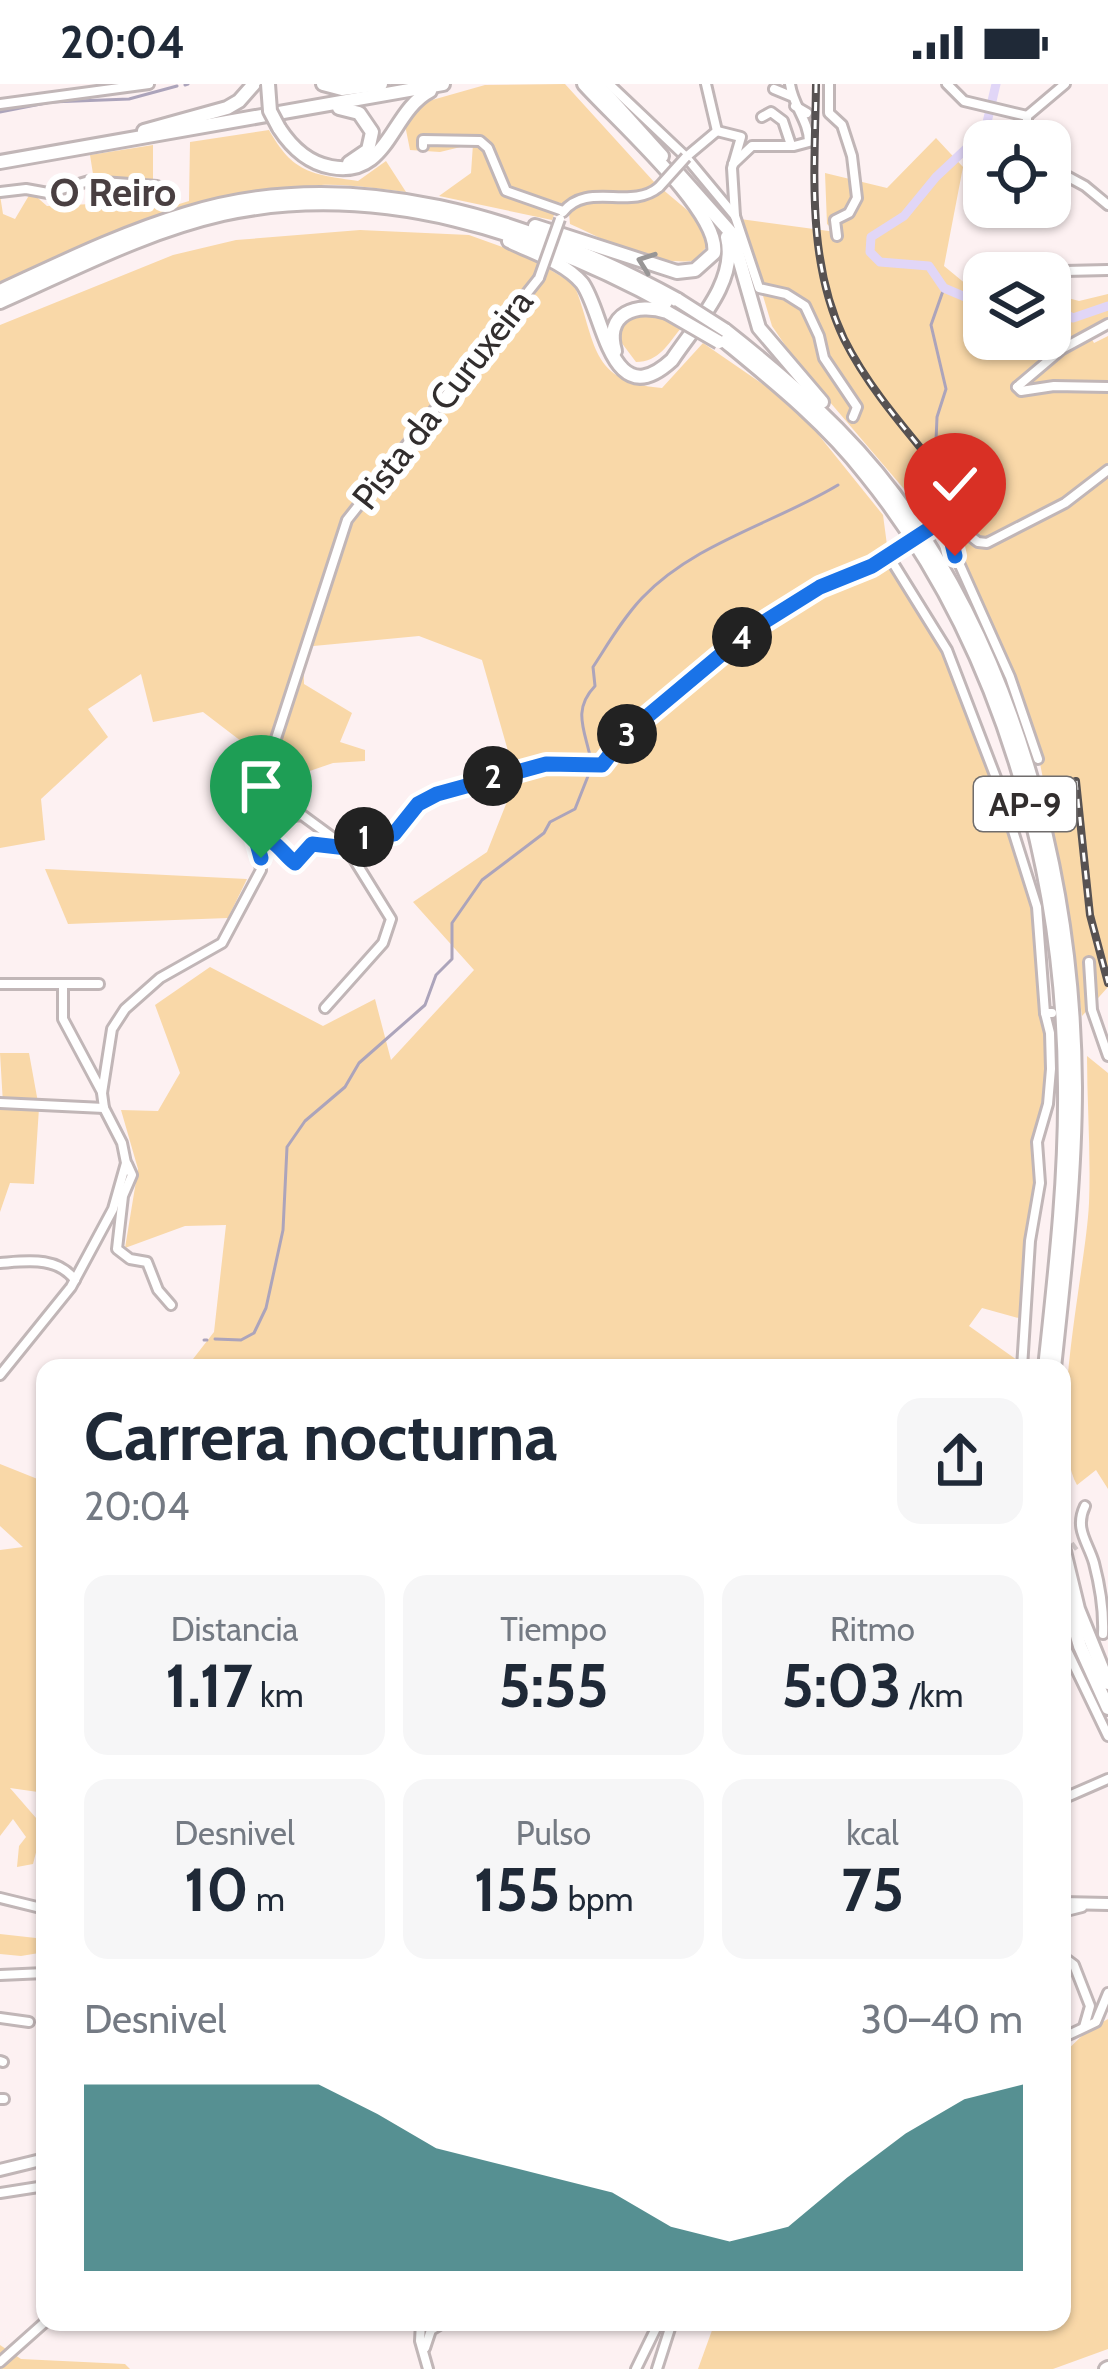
<!DOCTYPE html>
<html lang="es">
<meta charset="utf-8">
<style>
:root{--surface:#fff;--page:#f6f6f7;--text:#1f2937;--muted:#747a83;--accent:#106264}
body{margin:0;font-family:Cabin,sans-serif;background:var(--page);color:var(--text);height:100vh;display:flex;flex-direction:column;font-size:45px;white-space:nowrap}
*{box-sizing:border-box;margin:0}
p{font-size:39px;color:var(--muted)}
.icon{flex:none;width:66px;height:66px;fill:none;stroke:currentColor;stroke-width:2;stroke-linecap:round;stroke-linejoin:round}
.map{position:relative;flex:1;overflow:hidden}
.side{position:absolute;left:36px;top:1275px;width:1035px;height:972px;display:flex;flex-direction:column;background:var(--surface);border-radius:24px;box-shadow:0 3px 9px #0004}
.side>*{flex:none}
.controls{position:absolute;left:963px;top:36px;display:grid;gap:24px}
.controls a{display:grid;place-items:center;width:108px;height:108px;border-radius:24px;background:var(--surface);box-shadow:0 3px 9px #0004;font-size:60px}
.pin{position:absolute;display:grid;place-items:center;width:102px;height:102px;color:#fff;margin:-123px -51px;border-radius:50% 50% 50% 0;rotate:-45deg;box-shadow:0 0 12px #0007}
.pin .icon{rotate:45deg}
.km{position:absolute;width:60px;height:60px;margin:-30px;border-radius:50%;background:#222;color:#fff;font-size:33px;line-height:60px;text-align:center}
.round{display:grid;place-items:center;flex:none;width:126px;height:126px;border-radius:24px;background:var(--page)}
.summary{display:flex;align-items:center;justify-content:space-between;height:204px;padding:0 48px}
h1{font-size:66px;font-weight:700;line-height:90px}
.metrics{display:grid;grid-template-columns:repeat(3,1fr);gap:18px;height:204px;padding:12px 48px}
.metrics div{display:grid;align-content:center;border-radius:24px;background:var(--page);text-align:center}
.metrics b{font-size:60px;font-weight:700}
.metrics small{font-size:33px;font-weight:400}
.metrics p{font-size:33px}
.chart{height:336px;padding:24px 48px}
.chart p{display:flex;justify-content:space-between}
.chart svg{width:100%;height:216px;margin-top:12px;fill:var(--accent);opacity:.7}
.status{display:flex;justify-content:space-between;align-items:center;height:84px;padding:0 60px;background:var(--surface);direction:ltr}
.status svg{height:33px;fill:currentColor}
.map>svg:first-child{display:block}
.green{fill:#f9d8a8}
.lines{fill:none;stroke-linecap:round;stroke-linejoin:round}
.stream{stroke:#aca4bb;stroke-width:3}
.river{stroke:#e1d6f7;stroke-width:9}
.minor-tunnel{stroke:#d4cacb;stroke-width:8;stroke-dasharray:8 4;stroke-linecap:butt}
.minor-casing{stroke:#c1b6b7;stroke-width:14}
.major-casing{stroke:#c1b6b7;stroke-width:16}
.highway-casing{stroke:#c1b6b7;stroke-width:18}
.minor{stroke:#fff;stroke-width:8}
.major{stroke:#fff;stroke-width:10}
.highway{stroke:#fff;stroke-width:12}
.rail-casing{stroke:#575252;stroke-width:8}
.rail{stroke:#fff;stroke-width:3;stroke-dasharray:9;stroke-linecap:butt}
.minor-bridge-casing{stroke:#c1b6b7;stroke-width:14;stroke-linecap:butt}
.highway-bridge-casing{stroke:#c1b6b7;stroke-width:18;stroke-linecap:butt}
.minor-bridge{stroke:#fff;stroke-width:8}
.highway-bridge{stroke:#fff;stroke-width:12}
.oneway{stroke:#989696}
.route-casing{stroke:#fff;stroke-width:24}
.route{stroke:#1a73e8;stroke-width:15}
.labels{text-anchor:middle;stroke-width:12;stroke-linejoin:round;paint-order:stroke}
.shield{fill:#fff;stroke:#706d6d;stroke-width:3}
.shield-label{font-size:33px;font-weight:bold;fill:#322e2e}
.street-label{font-size:36px;fill:#322e2e;stroke:#fff}
.neighbourhood-label{font-size:39px;font-weight:bold;fill:#493f41;stroke:#fff}
</style>
<div class="status"><b>20:04</b><svg viewBox="0 0 49 12"><path d="M0 12V9h3v3zM5 12V6h3v6zM10 12V3h3v9zM15 12V0h3v12zM26 1h20v11H26zM47 4h2v5h-2z"/></svg></div>
<div class="map">
<svg width="1108" height="2285" viewBox="0 0 1108 2285">
<rect width="100%" height="100%" fill="#fdf1f2"/>
<g class="green">
<path d="M565,0L655,99L699,136L709,160L694,177C650,181 610,158 570,140L569,129L559,118L552,136L439,112L471,89L473,60L440,68L410,66L405,41L425,18L485,1Z"/>
<path d="M269,46C293,89 311,90 358,97L386,77L406,108C378,105 349,100 321,101C206,107 104,154 0,199V111L3,130L15,135L31,108L47,122L115,119L109,98L93,90L90,71L153,61V106L163,125L189,117L190,58Z"/>
<polygon points="936,54 963,83 944,182 984,215 984,255 1050,255 1050,209 1079,217 1108,210 1108,236 1087,247 1094,259 1108,252 1108,903 1082,932 1064,801 1034,649 979,514 910,412 800,283 772,242 740,135 836,148 827,140 825,89 887,104"/>
<path d="M360,146L469,151L527,172L574,200C597,258 588,298 662,304L703,259L767,303L813,344L883,431L889,476L924,531L971,631L998,706L1032,812L1048,971L1035,1066V1108L1026,1162L1022,1235L982,1224L969,1242L1017,1276V1284H186L214,1248L226,1141L185,1142L125,1164L138,1085L121,1026L158,1027L180,989L155,921L210,883L323,942L375,915L391,976L474,886L413,818L487,768L516,695L482,576L419,552L303,563L304,600L352,629L340,658L365,666V677L333,679L301,690L254,667L203,628L153,638L141,590L88,625L108,653L41,715L45,756L0,764V241L173,171L236,156Z"/>
<path d="M648,228L666,233L681,244C668,260 659,278 636,278L618,254L619,244L633,229Z"/>
<polygon points="45,785 247,795 228,834 68,840"/>
<polygon points="0,969 29,969 39,1024 34,1100 10,1099 0,1128 0,1020 3,1020"/>
<path d="M1087,972L1108,989V1405L1096,1386L1077,1401C1047,1347 1086,1186 1089,1119C1091,1070 1087,1020 1087,972Z"/>
<polygon points="0,1380 45,1398 45,1709 10,1704 43,1742 33,1780 17,1783 19,1762 26,1753 13,1735 0,1752 0,1466 23,1463 0,1442"/>
<polygon points="0,1850 45,1855 45,1868 21,1872 0,1870"/>
<polygon points="1108,1935 1108,2265 1053,2285 698,2285 715,2238 1062,2238 1062,1971 1088,1946"/>
<polygon points="0,2261 21,2275 125,2280 130,2285 0,2285"/>
</g>
<g class="lines">
<g class="stream">
<polyline points="185,1 188,0"/>
<polyline points="0,28 51,18 129,15 177,2"/>
<polyline points="936,357 937,333 946,305 931,241 944,204"/>
<path d="M591,677C586,648 571,627 595,602L593,583C608,560 623,534 642,514C694,459 775,439 838,401"/>
<polyline points="215,1255 241,1256 254,1249 266,1224 283,1146 287,1063 305,1037 345,1003 359,979 425,921 436,891 452,875 452,839 482,796 544,749 550,738 575,725 590,687"/>
<polyline points="204,1256 207,1256"/>
</g>
<g class="river">
<polyline points="984,221 944,204 929,182 880,178 870,168 871,153 904,132 936,93 985,47 996,0"/>
<polyline points="1050,222 1073,234 1108,222"/>
</g>
<polyline class="minor-tunnel" points="1063,1471 1076,1461"/>
<g class="minor-casing">
<g id="minor">
<polyline points="609,0 686,73 735,132 759,204 786,210 805,222 819,252 824,274 857,323 853,333"/>
<polyline points="706,0 717,47"/>
<polyline points="829,0 829,29 842,41 852,72 857,114 849,129 835,136 837,152"/>
<polyline points="947,0 964,17 1027,32"/>
<polyline points="774,5 791,12"/>
<polyline points="0,20 149,0"/>
<polyline points="795,22 807,29"/>
<polyline points="1027,32 1065,0"/>
<polyline points="762,33 771,28 783,37 791,61"/>
<polyline points="717,47 741,53 732,84 735,132"/>
<polyline points="1005,57 1027,47"/>
<polyline points="1027,57 1027,32"/>
<polyline points="423,62 423,56 480,57 488,64 506,107 563,127"/>
<polyline points="686,73 717,47"/>
<path d="M733,80L752,62H794L809,58C809,37 793,22 790,0"/>
<polyline points="1050,83 1085,102 1108,121"/>
<polyline points="0,108 26,105 48,109 89,97 157,102"/>
<path d="M563,128C587,97 631,127 659,103"/>
<polyline points="1045,175 1065,187 1108,186"/>
<polyline points="1017,303 1062,265 1108,240"/>
<polyline points="1017,303 1021,307 1054,302 1108,303"/>
<polyline points="947,434 950,459 1010,593 1038,675"/>
<polyline points="947,434 978,458 987,459 1065,419 1108,386"/>
<polyline points="888,471 947,566 998,699 1037,823 1045,929 1052,929"/>
<polyline points="256,751 284,733 302,731 347,764 391,835 383,859 325,924"/>
<polyline points="257,756 269,755 295,779 312,761 347,764 365,752 394,750 418,720 437,710 546,679 599,682 625,651 748,548 820,503 854,491 892,468"/>
<polyline points="1089,878 1092,926 1108,972"/>
<polyline points="0,900 99,900"/>
<polyline points="63,900 63,935 102,1008"/>
<polyline points="0,1019 104,1024"/>
<polyline points="127,1080 132,1091 123,1112 117,1165 130,1175 147,1178 158,1206 171,1221"/>
<path d="M0,1179C27,1177 57,1172 75,1196"/>
<polyline points="1022,1284 1030,1157 1040,1099 1037,1058 1048,1020 1051,985 1050,949 1045,929"/>
<polyline points="0,1291 71,1203 113,1125 126,1079 122,1059 104,1024 102,1009 112,945 125,925 160,894 222,859 261,786 252,740 256,716 347,436 539,194"/>
<path d="M1085,1422C1074,1445 1088,1458 1094,1479C1100,1502 1104,1527 1103,1550"/>
<polyline points="1062,1556 1108,1652"/>
<polyline points="1062,1715 1108,1695"/>
<polyline points="0,1814 45,1825"/>
<polyline points="1062,1828 1082,1823"/>
<polyline points="1062,1872 1074,1881 1090,1922 1084,1943"/>
<polyline points="0,1891 45,1889"/>
<polyline points="0,1934 29,1938"/>
<polyline points="1062,1954 1096,1938 1108,1909"/>
<polyline points="0,1977 3,1978"/>
<polyline points="0,2015 4,2015"/>
<polyline points="0,2109 45,2102"/>
<polyline points="421,2238 420,2257 428,2285"/>
<polyline points="425,2264 431,2246 444,2238"/>
<polyline points="0,2278 45,2238"/>
<polyline points="636,2285 659,2238"/>
<polyline points="657,2285 672,2238"/>
</g>
</g>
<g class="major-casing">
<g id="major">
<polyline points="1062,1819 1108,1820"/>
<polyline points="0,2086 45,2075"/>
</g>
</g>
<g class="highway-casing">
<g id="highway">
<polyline points="323,0 342,5 381,0"/>
<polyline points="597,0 662,72"/>
<polyline points="339,24 359,29 372,48 368,66 349,79"/>
<path d="M279,44C292,64 308,79 331,83C389,94 390,28 430,7"/>
<polyline points="144,47 227,24 239,17 254,0"/>
<polyline points="0,78 443,0"/>
<polyline points="676,87 732,150 759,244 822,318"/>
<path d="M535,142L677,188L695,186L714,169C721,128 614,34 584,0"/>
<path d="M509,157C533,169 564,178 582,199C604,228 610,333 672,276C695,241 738,198 727,153"/>
<path d="M0,207C61,179 122,149 186,130C353,78 531,135 678,216"/>
<path d="M0,218C73,186 144,148 223,130C378,96 537,148 672,223"/>
<path d="M725,246C787,295 847,347 894,410C1017,576 1074,798 1075,1003C1075,1097 1064,1190 1054,1284"/>
<path d="M721,254C772,296 825,338 866,391C1002,559 1064,789 1065,1003C1066,1097 1055,1190 1045,1284"/>
<path d="M615,267C604,229 637,218 667,228"/>
<polyline points="1062,1459 1078,1525 1108,1599"/>
<polyline points="1062,1500 1080,1562 1108,1624"/>
<polyline points="1106,2285 1108,2284"/>
</g>
</g>
<use href="#minor" class="minor"/>
<use href="#major" class="major"/>
<use href="#highway" class="highway"/>
<g class="rail-casing">
<g id="rail">
<path d="M816,0C815,86 806,175 844,255C869,305 907,347 942,390"/>
<polyline points="1076,697 1090,831 1108,899"/>
</g>
</g>
<use href="#rail" class="rail"/>
<g class="minor-bridge-casing">
<g id="minor-bridge">
<polyline points="659,103 686,73"/>
<polyline points="539,194 560,135"/>
<polyline points="892,468 942,436"/>
</g>
</g>
<g class="highway-bridge-casing">
<g id="highway-bridge">
<polyline points="268,0 270,27 279,44"/>
<polyline points="678,216 725,246"/>
<polyline points="667,228 719,258"/>
</g>
</g>
<use href="#minor-bridge" class="minor-bridge"/>
<use href="#highway-bridge" class="highway-bridge"/>
</g>
<defs><path id="oneway-chevron" d="M-2-3.5L2.5 0L-2 3.5" fill="none" stroke-width="1.6" stroke-linecap="round" stroke-linejoin="round" transform="scale(3)"/></defs>
<use class="oneway" href="#oneway-chevron" transform="translate(646 178) rotate(-160)"/>
<g class="lines">
<g class="route-casing">
<path id="route" d="M261,774L256,756C273,749 283,771 295,779L312,760L347,764L364,752L394,750L418,720L437,710L546,680L602,681L625,651L748,548L820,503L872,482L946,434L955,472"/>
</g>
<use href="#route" class="route"/>
</g>
<g class="labels">
<rect class="shield" x="974" y="693" width="102" height="54" rx="9"/>
<g class="shield-label">
<text x="1025" y="732">AP-9</text>
</g>
<g class="street-label">
<text transform="translate(442 315) rotate(-52)" y="13">Pista da Curuxeira</text>
</g>
<g class="neighbourhood-label">
<text x="113" y="122">O Reiro</text>
</g>
</g>
</svg>
<div class="controls">
<a><svg class="icon" aria-label="locate" viewBox="0 0 24 24"><circle cx="12" cy="12" r="6"/><path d="M12 2v4M12 18v4M2 12h4M18 12h4"/></svg></a>
<a><svg class="icon" aria-label="layers" viewBox="0 0 24 24"><path d="M12 4l9 5-9 5-9-5zM3 14l9 5 9-5"/></svg></a>
</div>
<div class="pin" style="left:261px;top:774px;background:#1e9e55"><svg class="icon" aria-label="arrive" viewBox="0 0 24 24"><path d="M6 21V4h12l-3 4 3 4H6"/></svg></div>
<div class="pin" style="left:955px;top:472px;background:#d93025"><svg class="icon" aria-label="check" viewBox="0 0 24 24"><path d="M5 12l5 5 9-10"/></svg></div>
<b class="km" style="left:364px;top:753px">1</b>
<b class="km" style="left:493px;top:692px">2</b>
<b class="km" style="left:627px;top:650px">3</b>
<b class="km" style="left:742px;top:553px">4</b>
<section class="side">
<div class="summary"><div><h1>Carrera nocturna</h1><p>20:04</p></div><a class="round"><svg class="icon" aria-label="share" viewBox="0 0 24 24"><path d="M12 15V3M7 8l5-5 5 5M5 13v7h14v-7"/></svg></a></div>
<div class="metrics">
<div><p>Distancia</p><b>1.17<small> km</small></b></div>
<div><p>Tiempo</p><b>5:55</b></div>
<div><p>Ritmo</p><b>5:03<small> /km</small></b></div>
</div>
<div class="metrics">
<div><p>Desnivel</p><b>10<small> m</small></b></div>
<div><p>Pulso</p><b>155<small> bpm</small></b></div>
<div><p>kcal</p><b>75</b></div>
</div>
<div class="chart"><p><span>Desnivel</span>30–40 m</p>
<svg viewBox="0 0 160 44" preserveAspectRatio="none"><path d="M0 44V6L10 6L20 6L30 6L40 6L50 12L60 19L70 22L80 25L90 28L100 35L110 38L120 35L130 25L140 16L150 9L160 6V44z"/></svg>
</div>
</section>
</div>
